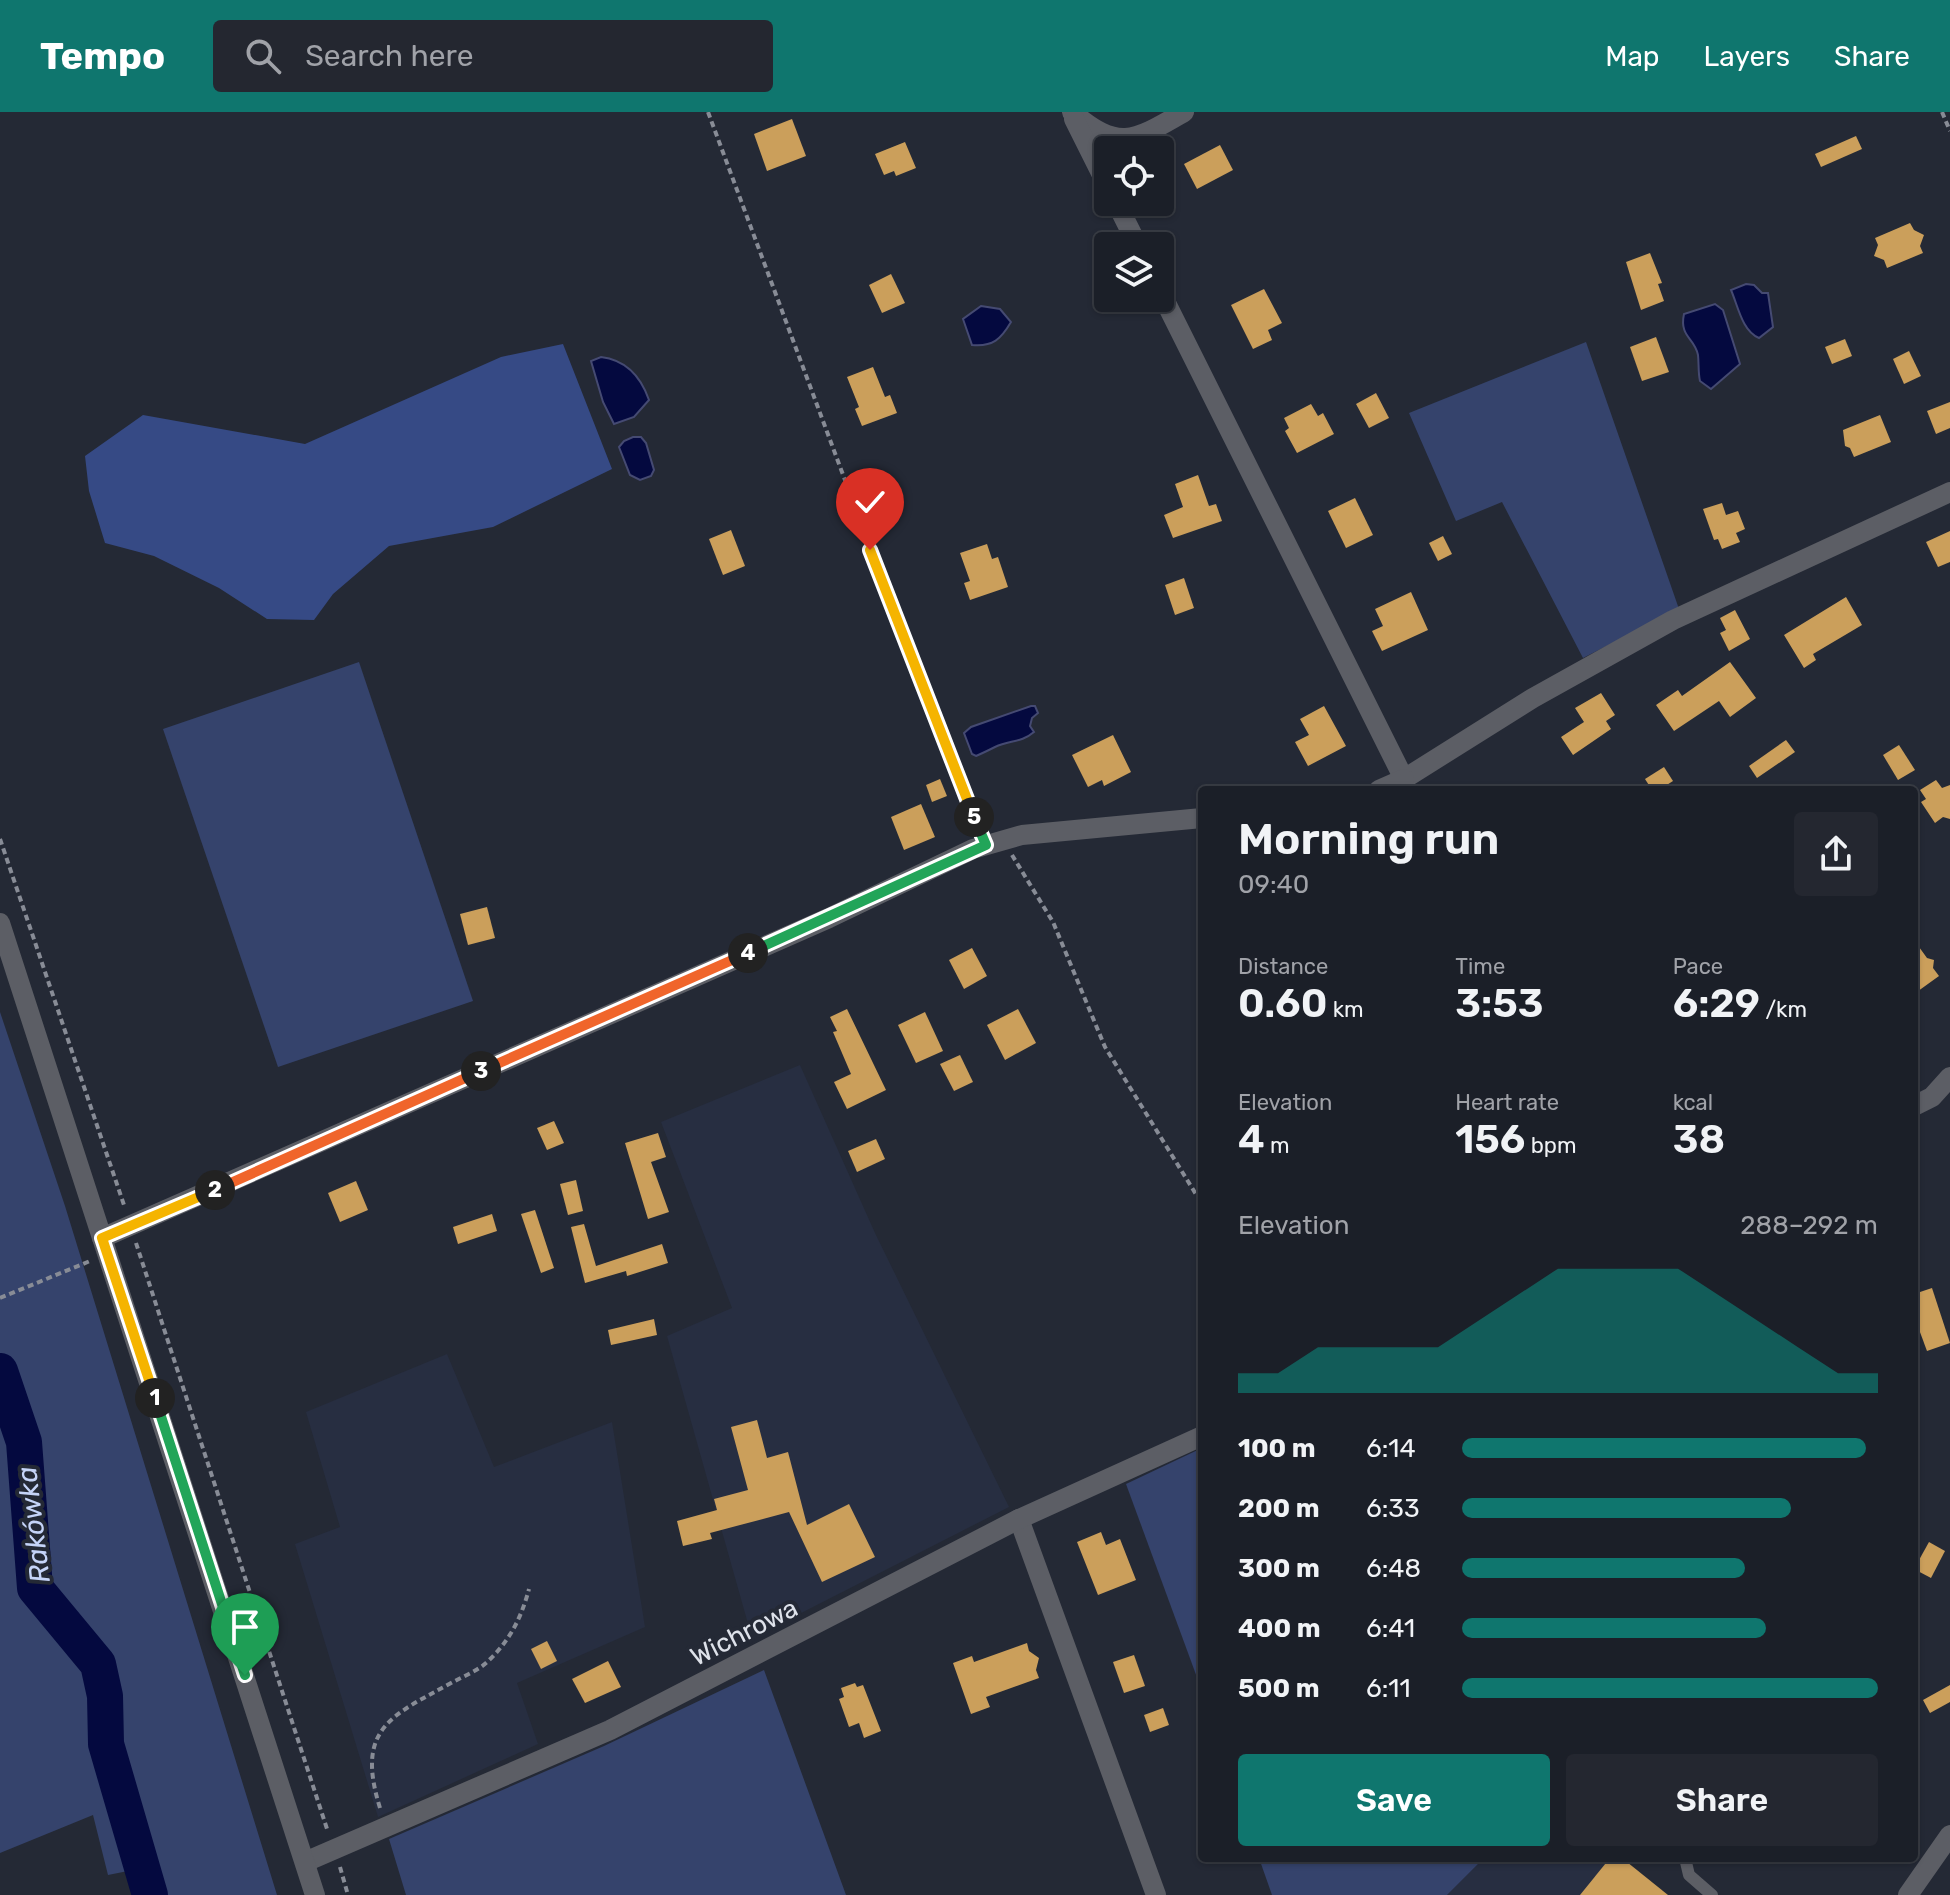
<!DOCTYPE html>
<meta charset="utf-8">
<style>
:root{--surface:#1b1f28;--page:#242730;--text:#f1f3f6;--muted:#a0a2a8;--line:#393d45;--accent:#0f766e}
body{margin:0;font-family:Rubik,sans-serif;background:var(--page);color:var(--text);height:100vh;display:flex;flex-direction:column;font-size:30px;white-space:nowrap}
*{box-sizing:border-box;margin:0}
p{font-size:26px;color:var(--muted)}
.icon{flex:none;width:44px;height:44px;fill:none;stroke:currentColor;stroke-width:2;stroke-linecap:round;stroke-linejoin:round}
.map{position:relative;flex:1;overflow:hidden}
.panel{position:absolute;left:1198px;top:674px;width:720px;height:1076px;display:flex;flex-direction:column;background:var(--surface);border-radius:8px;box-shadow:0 2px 6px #0004,0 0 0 2px var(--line)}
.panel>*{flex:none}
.buttons{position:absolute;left:1094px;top:24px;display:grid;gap:16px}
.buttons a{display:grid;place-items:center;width:80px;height:80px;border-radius:8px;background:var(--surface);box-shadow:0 2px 6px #0004,0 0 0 2px var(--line);font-size:40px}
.pin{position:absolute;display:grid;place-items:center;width:68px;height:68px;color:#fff;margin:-82px -34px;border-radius:50% 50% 50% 0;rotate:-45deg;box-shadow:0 0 8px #0007}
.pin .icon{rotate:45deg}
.km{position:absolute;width:40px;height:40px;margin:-20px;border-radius:50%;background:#222;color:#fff;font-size:22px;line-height:40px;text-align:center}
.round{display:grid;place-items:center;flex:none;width:84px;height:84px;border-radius:8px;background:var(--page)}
.headline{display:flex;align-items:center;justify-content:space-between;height:136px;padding:0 40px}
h1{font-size:44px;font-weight:600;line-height:60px}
.metrics{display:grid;grid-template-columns:repeat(3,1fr);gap:12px;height:136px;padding:8px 40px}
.metrics div{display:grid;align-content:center}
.metrics b{font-size:40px;font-weight:600}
.metrics small{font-size:22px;font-weight:400}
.metrics p{font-size:22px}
.chart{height:224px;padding:16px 40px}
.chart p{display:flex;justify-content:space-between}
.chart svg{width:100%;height:144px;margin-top:8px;fill:var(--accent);opacity:.7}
.action{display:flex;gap:16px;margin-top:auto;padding:16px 40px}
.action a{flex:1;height:92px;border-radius:8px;background:var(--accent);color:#fff;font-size:32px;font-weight:600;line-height:92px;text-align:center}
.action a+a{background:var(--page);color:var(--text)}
ul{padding:0 40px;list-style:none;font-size:26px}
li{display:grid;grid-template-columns:128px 96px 1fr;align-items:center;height:60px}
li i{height:20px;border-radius:10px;background:var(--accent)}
header{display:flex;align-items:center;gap:48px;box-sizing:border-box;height:112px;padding:0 40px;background:var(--accent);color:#fff}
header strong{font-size:38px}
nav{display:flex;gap:44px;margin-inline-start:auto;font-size:28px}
.search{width:560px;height:72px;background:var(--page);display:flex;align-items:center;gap:20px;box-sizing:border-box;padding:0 28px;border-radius:8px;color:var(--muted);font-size:30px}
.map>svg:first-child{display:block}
.built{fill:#272e41}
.green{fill:#35436c}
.forest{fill:#364a85}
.water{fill:#04093f;stroke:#454a72;stroke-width:2}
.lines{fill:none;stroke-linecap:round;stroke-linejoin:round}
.river{stroke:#04093f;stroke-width:36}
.building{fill:#cb9f5b}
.path{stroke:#888c96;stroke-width:4;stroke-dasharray:6 4;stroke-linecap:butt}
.service{stroke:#5c5e65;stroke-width:12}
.minor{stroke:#5c5e65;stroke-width:20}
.tertiary{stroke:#5c5e65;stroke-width:20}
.split-1-casing{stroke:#fff;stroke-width:16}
.split-2-casing{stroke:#fff;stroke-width:16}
.split-3-casing{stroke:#fff;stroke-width:16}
.split-4-casing{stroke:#fff;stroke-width:16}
.split-5-casing{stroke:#fff;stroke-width:16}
.split-6-casing{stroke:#fff;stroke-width:16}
.split-1{stroke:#22a559;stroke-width:10}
.split-2{stroke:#f5b400;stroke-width:10}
.split-3{stroke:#f0652b;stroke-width:10}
.split-4{stroke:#f0652b;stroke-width:10}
.split-5{stroke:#22a559;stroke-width:10}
.split-6{stroke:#f5b400;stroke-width:10}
.labels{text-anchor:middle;stroke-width:8;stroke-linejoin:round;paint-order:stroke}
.street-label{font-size:26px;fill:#dee2ea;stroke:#242935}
.water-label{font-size:28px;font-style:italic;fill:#c5d4f8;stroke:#242935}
</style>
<header>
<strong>Tempo</strong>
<div class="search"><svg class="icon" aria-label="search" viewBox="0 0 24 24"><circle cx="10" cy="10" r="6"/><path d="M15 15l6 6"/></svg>Search here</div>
<nav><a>Map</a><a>Layers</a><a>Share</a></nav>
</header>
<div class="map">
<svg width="1950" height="1783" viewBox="0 0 1950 1783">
<rect width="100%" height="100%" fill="#242935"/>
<g class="built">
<polygon points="800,953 875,1121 1009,1395 752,1526 667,1224 732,1196 661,1010"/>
<polygon points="447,1242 494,1355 612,1310 645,1515 517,1571 538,1632 378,1705 295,1432 340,1415 306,1300"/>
<polygon points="1484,1746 1619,1746 1666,1783 1447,1783"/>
</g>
<g class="green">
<polygon points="1586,230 1679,497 1583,546 1502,390 1456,409 1409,301"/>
<polygon points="359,550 473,889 278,955 163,617"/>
<polygon points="0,900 65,1094 277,1783 132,1783 128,1759 108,1763 93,1703 0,1741"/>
<polygon points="1202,1336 1202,1579 1126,1372"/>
<polygon points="764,1558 846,1783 406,1783 389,1727 604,1634"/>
<polygon points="1259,1746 1484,1746 1447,1783 1272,1783"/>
</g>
<polygon class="forest" points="563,232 612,357 493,415 389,434 333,482 314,508 267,507 219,476 154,444 105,431 89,379 85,344 143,303 305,332 501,245"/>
<g class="water">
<path d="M1746,172L1754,173L1762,181H1768L1773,215L1759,226C1742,219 1738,194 1731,178Z"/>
<path d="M1715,192L1723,198L1740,252L1711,277L1700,269C1698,260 1699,252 1698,243C1695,226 1679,225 1684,202Z"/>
<path d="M981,194L1000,197L1011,210C1001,227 993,235 972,233L963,207Z"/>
<path d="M601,245C626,248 641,265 649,288L634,305L614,312L603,290L591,249Z"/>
<polygon points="633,325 641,325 646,331 654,358 651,364 640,368 630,363 619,335 624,329"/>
<path d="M1031,594H1035L1038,601L1032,606L1030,614L1034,620C1021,631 1010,628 995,635C989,638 983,641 976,644L972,642L964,621L971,615Z"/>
</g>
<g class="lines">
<polyline class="river" points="0,1259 24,1330 35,1476 98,1552 105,1584 106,1632 150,1783"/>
</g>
<g class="building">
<polygon points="792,7 806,44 767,59 754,22"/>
<polygon points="1856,24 1862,37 1821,55 1815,42"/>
<polygon points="905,30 916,56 896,64 894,59 884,63 875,42"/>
<polygon points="1220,33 1233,58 1197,77 1184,52"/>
<polygon points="1910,111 1914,118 1924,123 1920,134 1923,141 1887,156 1884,148 1874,144 1878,133 1875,126"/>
<polygon points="1650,141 1662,171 1658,172 1664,189 1641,198 1626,150"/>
<polygon points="891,162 905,191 882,201 869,173"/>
<polygon points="1264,177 1282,211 1268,218 1272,228 1253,237 1231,193"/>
<polygon points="1656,225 1669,260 1642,269 1630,235"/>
<polygon points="1845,227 1852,244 1832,252 1825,235"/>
<polygon points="1909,239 1921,264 1904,272 1893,247"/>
<polygon points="873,255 885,285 890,283 897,301 862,314 855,297 859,295 847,265"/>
<polygon points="1376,281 1389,306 1369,316 1356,292"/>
<polygon points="1950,290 1950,316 1936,322 1927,299"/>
<polygon points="1311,292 1318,304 1323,301 1334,322 1297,341 1285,319 1289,316 1284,306"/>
<polygon points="1880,303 1891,330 1854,345 1850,336 1845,334 1843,318"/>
<polygon points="1198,363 1209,394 1216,392 1222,409 1173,426 1164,403 1183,395 1175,372"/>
<polygon points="1355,386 1373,423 1346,436 1328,399"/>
<polygon points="1722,391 1726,403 1738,399 1745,417 1736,421 1740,430 1722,437 1718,427 1714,428 1703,397"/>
<polygon points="731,418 745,454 723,463 709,427"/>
<polygon points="1950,419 1950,450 1938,455 1926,430"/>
<polygon points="1443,424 1452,442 1438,449 1429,431"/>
<polygon points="987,432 992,447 998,445 1008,475 970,488 964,471 970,469 960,441"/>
<polygon points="1184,466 1194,496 1175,503 1165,473"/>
<polygon points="1411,480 1428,518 1382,539 1372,519 1383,514 1375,497"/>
<polygon points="1846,485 1862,513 1813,542 1816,548 1804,556 1784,523"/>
<polygon points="1735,498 1750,527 1729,539 1720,521 1726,518 1720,506"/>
<polygon points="1730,550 1756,586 1730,605 1719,589 1674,619 1656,593 1678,578 1682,584"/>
<polygon points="1601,581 1615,603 1606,609 1611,617 1573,643 1561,625 1584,610 1575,596"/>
<polygon points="1324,594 1346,634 1308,654 1295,630 1309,623 1300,607"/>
<polygon points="1113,623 1131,660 1104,674 1102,668 1088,675 1072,643"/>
<polygon points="1786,628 1795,640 1757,666 1749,654"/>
<polygon points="1899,633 1915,658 1898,668 1883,643"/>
<polygon points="1664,655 1673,669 1659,678 1652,678 1645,667"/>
<polygon points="940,667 947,684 932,690 926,673"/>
<polygon points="1936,668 1942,676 1950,673 1950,707 1943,705 1935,711 1921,690 1926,687 1920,678"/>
<polygon points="921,692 935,725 904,738 891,705"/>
<polygon points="487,795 495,826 468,833 460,802"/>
<polygon points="1914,828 1927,846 1934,848 1933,856 1939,864 1914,882"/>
<polygon points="972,836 987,864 964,877 949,848"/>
<polygon points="847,897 886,978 847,997 834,970 851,962 833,920 837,919 830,905"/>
<polygon points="1018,897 1036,931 1005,948 987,913"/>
<polygon points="925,900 943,939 916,951 898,913"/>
<polygon points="960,943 973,970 954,979 940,952"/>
<polygon points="554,1009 564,1031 547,1038 537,1016"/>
<polygon points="658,1021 666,1045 651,1050 669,1100 648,1107 625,1031"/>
<polygon points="876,1027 885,1047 857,1060 848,1039"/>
<polygon points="576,1068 583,1099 568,1103 560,1072"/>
<polygon points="356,1069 368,1098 340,1110 328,1081"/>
<polygon points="535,1098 554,1156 541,1161 521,1102"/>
<polygon points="492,1102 497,1119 458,1132 453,1115"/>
<polygon points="584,1112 596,1154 662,1132 668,1151 627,1164 626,1159 585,1171 571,1115"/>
<polygon points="1932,1176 1950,1231 1927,1239 1914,1204 1914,1182"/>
<polygon points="654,1207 657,1223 611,1233 608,1218"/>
<polygon points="757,1308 767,1346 788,1340 807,1413 849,1392 875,1445 822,1470 789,1400 710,1421 712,1427 683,1434 677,1409 717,1398 714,1387 748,1378 731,1315"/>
<polygon points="1101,1420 1106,1433 1120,1427 1136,1468 1098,1483 1077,1430"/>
<polygon points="1929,1430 1945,1439 1931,1466 1914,1457"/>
<polygon points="547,1529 557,1549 541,1557 531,1537"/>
<polygon points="1027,1531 1029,1539 1039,1546 1036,1558 1039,1566 986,1585 990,1595 971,1602 953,1551 972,1544 974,1550"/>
<polygon points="1134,1543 1145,1574 1124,1581 1113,1550"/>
<polygon points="608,1549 621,1575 585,1591 572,1567"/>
<polygon points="855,1571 857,1575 863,1573 881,1619 864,1626 859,1611 849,1615 839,1587 844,1585 841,1576"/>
<polygon points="1950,1573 1950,1590 1930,1601 1923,1588"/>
<polygon points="1163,1596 1169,1613 1150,1620 1144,1603"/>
<polygon points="1610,1746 1622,1746 1668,1783 1580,1783"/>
</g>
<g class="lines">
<g class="path">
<polyline points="708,0 906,532 979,716"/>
<polyline points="1942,0 1950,19"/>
<polyline points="0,727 125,1096"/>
<polyline points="1012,743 1053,810 1105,935 1202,1092"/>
<polyline points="136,1131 328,1720"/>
<polyline points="0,1186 90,1149"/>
<path d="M380,1696C355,1616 391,1604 453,1570C464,1564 477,1559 486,1551C509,1530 521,1507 529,1477"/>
<polyline points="340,1755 348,1783"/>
</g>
<polyline class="service" points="1685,1746 1689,1763 1712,1783"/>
<g class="minor">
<path d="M1072,0C1119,40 1134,29 1184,0"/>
<polyline points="1074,7 1108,75"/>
<polyline points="1116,90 1138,134"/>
<polyline points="1160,179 1404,667 1533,586 1673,508 1950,380"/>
<polyline points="1379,678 1404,667"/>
<polyline points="1914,994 1932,985 1950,965"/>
<polyline points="102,1126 829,806 973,737 1022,723 1202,706"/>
<polyline points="1019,1407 1156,1783"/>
<polyline points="305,1750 610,1618 1019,1407 1202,1324"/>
<polyline points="1908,1783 1950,1723"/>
</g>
<polyline class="tertiary" points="0,811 315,1783"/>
</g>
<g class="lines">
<g class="split-1-casing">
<polyline id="split-1" points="155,1286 245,1563"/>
</g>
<g class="split-2-casing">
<polyline id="split-2" points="155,1286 102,1126 215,1078"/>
</g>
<g class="split-3-casing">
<polyline id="split-3" points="215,1078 481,959"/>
</g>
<g class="split-4-casing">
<polyline id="split-4" points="481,959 748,841"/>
</g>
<g class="split-5-casing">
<polyline id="split-5" points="748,841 986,733 974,705"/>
</g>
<g class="split-6-casing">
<polyline id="split-6" points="870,438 974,705"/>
</g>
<use href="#split-1" class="split-1"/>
<use href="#split-2" class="split-2"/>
<use href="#split-3" class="split-3"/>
<use href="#split-4" class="split-4"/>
<use href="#split-5" class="split-5"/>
<use href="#split-6" class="split-6"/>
</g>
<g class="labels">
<g class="street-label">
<text transform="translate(744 1520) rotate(-27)" y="9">Wichrowa</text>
</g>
<g class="water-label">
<text transform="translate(33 1413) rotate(-97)" y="10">Rakówka</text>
</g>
</g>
</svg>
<div class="buttons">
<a><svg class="icon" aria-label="locate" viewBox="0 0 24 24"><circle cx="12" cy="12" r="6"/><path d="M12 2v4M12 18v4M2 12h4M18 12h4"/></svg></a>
<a><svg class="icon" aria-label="layers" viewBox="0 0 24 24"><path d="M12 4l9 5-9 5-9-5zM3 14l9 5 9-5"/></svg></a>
</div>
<div class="pin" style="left:245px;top:1563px;background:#1e9e55"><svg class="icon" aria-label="arrive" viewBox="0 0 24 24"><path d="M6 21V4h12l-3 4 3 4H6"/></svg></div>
<div class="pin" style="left:870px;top:438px;background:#d93025"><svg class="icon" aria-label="check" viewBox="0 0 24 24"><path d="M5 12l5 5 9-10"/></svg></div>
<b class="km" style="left:155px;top:1286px">1</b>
<b class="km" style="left:215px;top:1078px">2</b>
<b class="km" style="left:481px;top:959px">3</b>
<b class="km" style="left:748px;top:841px">4</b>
<b class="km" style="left:974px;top:705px">5</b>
<section class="panel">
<div class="headline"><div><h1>Morning run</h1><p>09:40</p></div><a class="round"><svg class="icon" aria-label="share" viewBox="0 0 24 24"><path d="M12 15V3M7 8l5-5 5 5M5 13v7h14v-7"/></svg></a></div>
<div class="metrics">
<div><p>Distance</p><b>0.60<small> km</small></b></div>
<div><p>Time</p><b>3:53</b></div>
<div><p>Pace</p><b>6:29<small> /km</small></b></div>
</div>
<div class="metrics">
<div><p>Elevation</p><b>4<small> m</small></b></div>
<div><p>Heart rate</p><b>156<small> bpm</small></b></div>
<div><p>kcal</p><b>38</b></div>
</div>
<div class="chart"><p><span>Elevation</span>288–292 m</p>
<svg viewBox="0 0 160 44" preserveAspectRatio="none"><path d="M0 44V38L10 38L20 30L30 30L40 30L50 30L60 22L70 14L80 6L90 6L100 6L110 6L120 14L130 22L140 30L150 38L160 38V44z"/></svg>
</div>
<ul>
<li><b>100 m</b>6:14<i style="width:97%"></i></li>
<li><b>200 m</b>6:33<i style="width:79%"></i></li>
<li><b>300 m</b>6:48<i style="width:68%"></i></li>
<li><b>400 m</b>6:41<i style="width:73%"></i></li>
<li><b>500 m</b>6:11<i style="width:100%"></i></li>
</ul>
<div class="action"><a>Save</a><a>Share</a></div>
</section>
</div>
